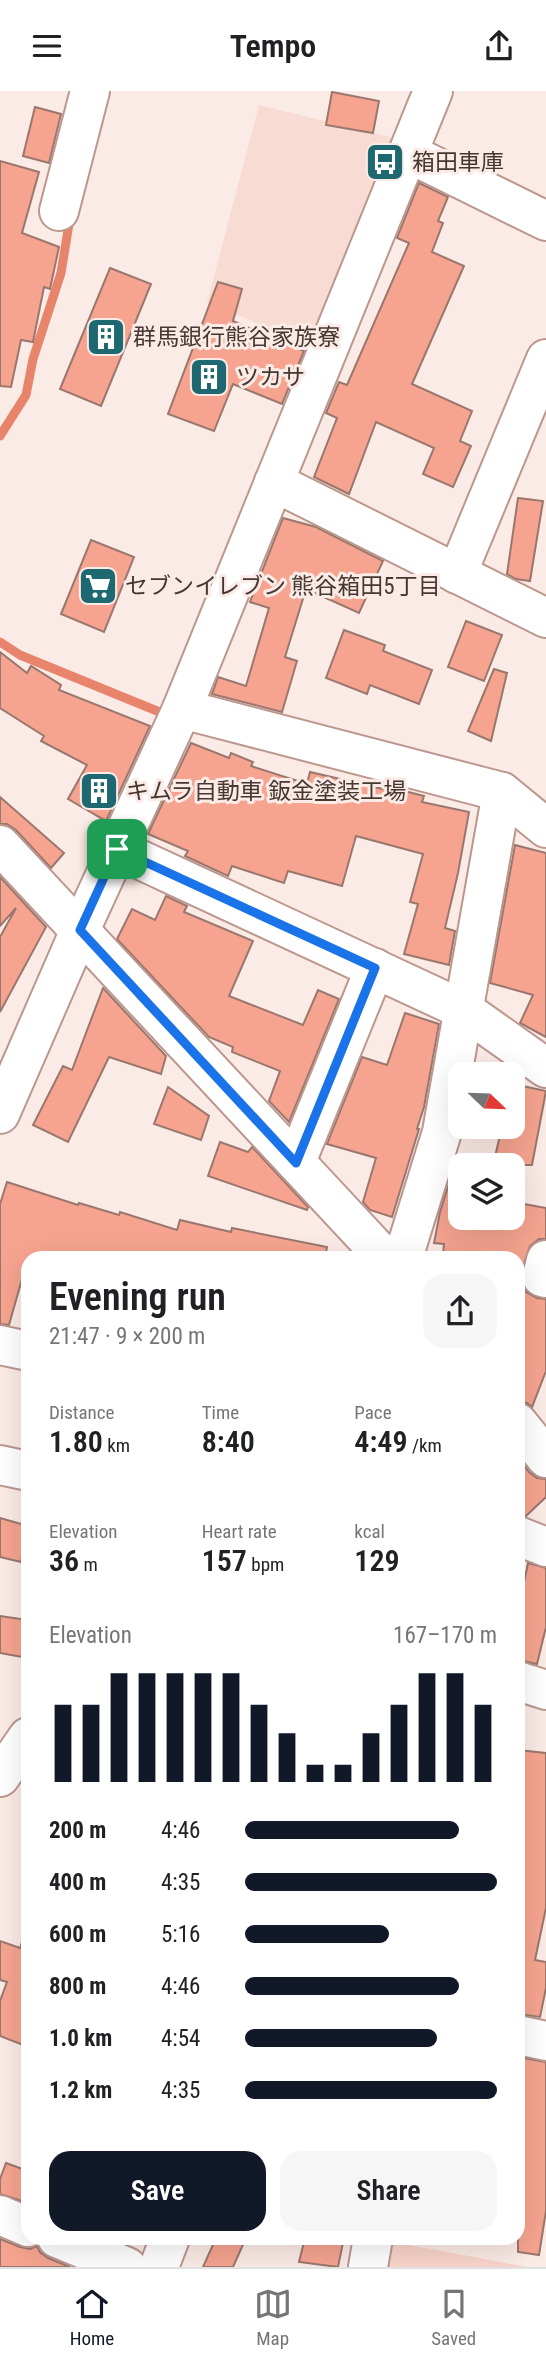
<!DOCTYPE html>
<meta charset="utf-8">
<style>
:root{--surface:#fff;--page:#f6f6f6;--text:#202124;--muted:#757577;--line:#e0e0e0;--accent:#111827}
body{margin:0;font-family:"Roboto Condensed","Noto Sans JP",sans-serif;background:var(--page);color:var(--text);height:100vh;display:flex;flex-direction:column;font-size:26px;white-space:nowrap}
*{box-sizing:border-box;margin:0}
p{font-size:23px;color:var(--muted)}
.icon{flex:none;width:38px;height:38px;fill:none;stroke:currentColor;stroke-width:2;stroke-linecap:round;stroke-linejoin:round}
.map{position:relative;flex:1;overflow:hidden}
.drawer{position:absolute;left:21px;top:1160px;width:504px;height:994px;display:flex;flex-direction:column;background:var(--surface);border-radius:21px;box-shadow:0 7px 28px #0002}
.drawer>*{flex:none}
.needle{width:46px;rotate:113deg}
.fabs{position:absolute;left:448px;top:971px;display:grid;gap:14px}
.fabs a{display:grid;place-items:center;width:77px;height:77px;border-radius:14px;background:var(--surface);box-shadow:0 7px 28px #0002;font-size:35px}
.pin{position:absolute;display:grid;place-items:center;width:60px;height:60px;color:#fff;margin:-30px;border-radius:14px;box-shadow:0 4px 10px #0006}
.round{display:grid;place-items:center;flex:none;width:74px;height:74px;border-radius:21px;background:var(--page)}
.summary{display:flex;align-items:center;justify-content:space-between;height:119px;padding:0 28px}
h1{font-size:38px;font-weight:600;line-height:52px}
.metrics{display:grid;grid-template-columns:repeat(3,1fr);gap:10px;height:119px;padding:7px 28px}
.metrics div{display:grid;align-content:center}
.metrics b{font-size:30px;font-weight:600}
.metrics small{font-size:19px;font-weight:400}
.metrics p{font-size:19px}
.chart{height:196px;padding:14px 28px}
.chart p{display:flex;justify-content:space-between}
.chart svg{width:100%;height:126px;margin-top:7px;stroke:var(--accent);stroke-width:6}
.cta{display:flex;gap:14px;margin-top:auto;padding:14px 28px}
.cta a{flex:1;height:80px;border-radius:21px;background:var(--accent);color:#fff;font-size:28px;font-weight:600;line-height:80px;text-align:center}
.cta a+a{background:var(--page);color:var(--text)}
ul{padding:0 28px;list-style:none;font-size:23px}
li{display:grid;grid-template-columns:112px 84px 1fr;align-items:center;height:52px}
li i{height:18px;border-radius:9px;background:var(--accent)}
header{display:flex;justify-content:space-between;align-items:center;height:91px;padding:0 28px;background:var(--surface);font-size:32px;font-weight:600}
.tab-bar{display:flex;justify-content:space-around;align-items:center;height:98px;border-top:2px solid var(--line);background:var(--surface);font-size:19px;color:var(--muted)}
.tab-bar a{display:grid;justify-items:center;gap:4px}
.tab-bar .active{color:var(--accent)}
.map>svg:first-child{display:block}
.built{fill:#f8dbd3}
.green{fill:#f9d4ca}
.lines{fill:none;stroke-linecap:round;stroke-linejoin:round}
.stream{stroke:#e8846b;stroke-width:9}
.building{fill:#f6a48f;stroke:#9a776e;stroke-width:2}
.minor-casing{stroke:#bc978e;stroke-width:42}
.minor{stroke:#fff;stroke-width:38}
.route-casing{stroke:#fff;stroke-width:14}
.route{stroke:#1a73e8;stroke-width:9}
.labels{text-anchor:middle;stroke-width:6;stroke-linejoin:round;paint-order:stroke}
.poi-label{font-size:23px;fill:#473733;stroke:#fbebe6;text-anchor:start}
</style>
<header><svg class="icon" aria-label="menu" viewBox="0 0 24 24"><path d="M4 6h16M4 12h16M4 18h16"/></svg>Tempo<svg class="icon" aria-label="share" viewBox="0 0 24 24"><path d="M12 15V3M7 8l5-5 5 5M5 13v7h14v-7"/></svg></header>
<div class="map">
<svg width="546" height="2176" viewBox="0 0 546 2176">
<rect width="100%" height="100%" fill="#fbebe6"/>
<polygon class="built" points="259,14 395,47 314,255 207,212"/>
<polygon class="green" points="387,2150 527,2176 382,2176"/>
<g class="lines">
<g class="stream">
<polyline points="0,345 26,304 33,268 61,182 70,127"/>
<polyline points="0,551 20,564 162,622"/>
</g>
</g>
<g class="building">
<polygon points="332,1 379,10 373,42 326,34"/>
<polygon points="35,16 61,23 49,72 23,65"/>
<polygon points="0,70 39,81 22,142 59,156 50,198 44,196 33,251 21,249 11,296 0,295"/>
<polygon points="419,92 448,106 438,130 443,132 432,161 464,175 412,293 472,320 460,350 471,355 453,396 423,383 434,357 376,331 349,403 314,386 337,327 326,322 339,291 347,294 409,152 397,147"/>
<polygon points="110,177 151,193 101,315 60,298"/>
<polygon points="218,191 242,198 233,230 304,260 282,313 233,293 214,340 168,323"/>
<polygon points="518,407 543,410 530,490 516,488 507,483"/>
<polygon points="283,427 316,436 383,470 359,522 306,498 285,566 297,570 282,621 212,603 218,586 246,595 269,517 250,511"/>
<polygon points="91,449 134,466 104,541 61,523"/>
<polygon points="466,530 502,544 484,590 448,576"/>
<polygon points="344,539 385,554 383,560 432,579 419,613 370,594 367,603 326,587"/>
<polygon points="0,561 27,582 31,575 61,594 59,599 150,635 106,730 68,708 87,674 41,650 44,645 0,617"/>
<polygon points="494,578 507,582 491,650 468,640"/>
<polygon points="191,652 229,667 231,662 253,671 251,675 307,693 310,681 392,700 393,697 424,705 422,711 469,721 458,782 445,837 455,840 449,874 404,863 418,813 410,811 423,763 356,745 342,795 288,780 284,792 232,775 228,785 185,765 188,760 148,743"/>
<polygon points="0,706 64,762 51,777 16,739 7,733 0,733"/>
<polygon points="515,754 546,762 546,946 520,932 533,904 490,892"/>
<polygon points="0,786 46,836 0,921 0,846 16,817 0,835"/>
<polygon points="166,805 187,815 184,821 253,850 229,905 303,934 318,899 339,908 289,1031 269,1010 280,980 232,961 233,956 209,946 117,848 132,818 155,829"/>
<polygon points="103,897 166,965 161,983 109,966 68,1051 33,1034 63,975 72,979"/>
<polygon points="405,922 439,933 424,1016 417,1038 419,1038 392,1126 370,1119 363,1111 376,1067 327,1053 362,966 387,974"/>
<polygon points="513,993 546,1000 532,1074 493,1074 502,1036 513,1036"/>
<polygon points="168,996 209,1025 201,1049 154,1033"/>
<polygon points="220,1051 248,1061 252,1056 308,1116 307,1119 208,1085"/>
<polygon points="454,1077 460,1077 460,1127 513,1127 513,1111 546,1117 546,1148 539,1148 530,1155 521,1182 521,1192 526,1201 537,1207 546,1208 546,1280 532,1316 527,1312 518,1311 518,1167 467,1167 443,1163 444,1153 434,1152 440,1121"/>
<polygon points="7,1091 78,1114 79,1112 119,1124 120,1121 177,1139 180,1129 231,1141 232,1137 327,1156 325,1167 28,1167 9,1234 0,1233 0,1113"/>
<polygon points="518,1367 529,1381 537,1387 546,1388 546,1406 526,1425 518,1424"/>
<polygon points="0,1427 28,1435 21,1471 0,1466"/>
<polygon points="528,1472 546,1477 546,1536 537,1573 518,1569 518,1520"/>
<polygon points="0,1525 28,1529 28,1567 0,1562"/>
<polygon points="518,1659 546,1662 546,1817 535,1869 546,1871 546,1897 540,1926 518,1923"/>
<polygon points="25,1842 28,1842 28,1941 23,1954 0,1945 0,1910 7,1891 0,1889 0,1850 20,1857"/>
<polygon points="518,1966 546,1971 546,2120 539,2164 518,2161"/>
<polygon points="6,2072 28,2080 28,2112 0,2103 0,2088"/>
<polygon points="216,2147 246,2147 233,2176 203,2176"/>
<polygon points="305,2147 344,2147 338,2176 299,2171"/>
<polygon points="0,2148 20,2156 30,2158 37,2155 40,2161 48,2167 70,2176 0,2176"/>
</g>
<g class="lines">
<g class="minor-casing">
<g id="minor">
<polyline points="408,62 546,130"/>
<polyline points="59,120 90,0"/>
<polyline points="274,391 546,527"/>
<polyline points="457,483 546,268"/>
<polyline points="182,618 502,701 546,737"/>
<polyline points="0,754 385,1167"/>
<polyline points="117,758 464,919 546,977"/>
<polyline points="0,1023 80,839 182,618 433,0"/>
<polyline points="296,1071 375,877"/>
<polyline points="403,1167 442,1041 502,701"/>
<polyline points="546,1169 542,1186 546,1187"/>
<polyline points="0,1254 28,1260"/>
<polyline points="518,1332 546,1367"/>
<polyline points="0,1374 28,1380"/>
<polyline points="518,1445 546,1456"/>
<polyline points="518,1590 546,1599"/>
<polyline points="0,1686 28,1646"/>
<polyline points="518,1944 546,1950"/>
<polyline points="0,2124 28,2136"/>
<polyline points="57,2147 127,2176"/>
<polyline points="159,2176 170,2147"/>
<polyline points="368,2176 373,2147"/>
</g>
</g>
<use href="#minor" class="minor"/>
</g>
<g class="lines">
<g class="route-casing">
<polygon id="route" points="117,758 375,877 296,1072 80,839"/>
</g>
<use href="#route" class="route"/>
</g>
<defs>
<g id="bus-square" transform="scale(2.0125)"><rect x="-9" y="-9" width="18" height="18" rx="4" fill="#1d6871" stroke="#fbebe6"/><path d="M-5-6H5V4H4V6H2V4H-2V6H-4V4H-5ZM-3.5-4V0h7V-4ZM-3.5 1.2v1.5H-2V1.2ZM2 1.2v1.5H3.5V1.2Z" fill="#fff"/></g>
<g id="building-square" transform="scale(2.0125)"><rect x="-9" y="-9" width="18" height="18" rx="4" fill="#1d6871" stroke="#fbebe6"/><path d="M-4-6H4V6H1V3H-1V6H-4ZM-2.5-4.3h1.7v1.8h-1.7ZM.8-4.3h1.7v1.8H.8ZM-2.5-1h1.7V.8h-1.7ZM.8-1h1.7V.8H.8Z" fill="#fff"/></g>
<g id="supermarket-square" transform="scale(2.0125)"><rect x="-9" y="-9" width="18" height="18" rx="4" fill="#1d6871" stroke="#fbebe6"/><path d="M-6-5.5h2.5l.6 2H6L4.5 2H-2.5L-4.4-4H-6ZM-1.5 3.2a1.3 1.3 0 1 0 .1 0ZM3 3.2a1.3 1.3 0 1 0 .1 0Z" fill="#fff"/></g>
</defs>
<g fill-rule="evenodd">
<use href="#bus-square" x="385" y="71"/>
<use href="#building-square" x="106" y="246"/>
<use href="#building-square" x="209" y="286"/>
<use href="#supermarket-square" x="98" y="495"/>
<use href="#building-square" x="99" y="700"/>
</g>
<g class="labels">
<g class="poi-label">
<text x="412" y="79">箱田車庫</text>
<text x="133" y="254">群馬銀行熊谷家族寮</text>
<text x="236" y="294">ツカサ</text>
<text x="125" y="503">セブンイレブン 熊谷箱田5丁目</text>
<text x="126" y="708">キムラ自動車 鈑金塗装工場</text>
</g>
</g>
</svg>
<div class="fabs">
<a><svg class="needle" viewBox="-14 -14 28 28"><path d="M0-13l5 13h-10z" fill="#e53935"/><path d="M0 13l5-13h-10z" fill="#757577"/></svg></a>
<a><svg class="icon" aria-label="layers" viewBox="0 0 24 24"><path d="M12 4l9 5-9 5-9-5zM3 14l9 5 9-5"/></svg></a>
</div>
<div class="pin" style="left:117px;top:758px;background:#1e9e55"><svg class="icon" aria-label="arrive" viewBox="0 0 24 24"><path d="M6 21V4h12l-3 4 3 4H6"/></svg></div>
<section class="drawer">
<div class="summary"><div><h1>Evening run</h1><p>21:47 · 9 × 200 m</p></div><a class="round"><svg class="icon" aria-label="share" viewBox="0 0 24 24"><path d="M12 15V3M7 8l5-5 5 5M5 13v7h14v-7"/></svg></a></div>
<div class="metrics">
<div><p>Distance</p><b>1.80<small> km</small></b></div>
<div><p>Time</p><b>8:40</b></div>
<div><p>Pace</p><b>4:49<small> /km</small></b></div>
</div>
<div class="metrics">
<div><p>Elevation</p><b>36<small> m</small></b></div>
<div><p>Heart rate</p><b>157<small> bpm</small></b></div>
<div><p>kcal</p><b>129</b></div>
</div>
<div class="chart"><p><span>Elevation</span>167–170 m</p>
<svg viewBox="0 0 160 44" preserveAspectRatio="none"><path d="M5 44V17M15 44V17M25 44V6M35 44V6M45 44V6M55 44V6M65 44V6M75 44V17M85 44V27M95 44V38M105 44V38M115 44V27M125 44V17M135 44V6M145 44V6M155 44V17"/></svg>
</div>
<ul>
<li><b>200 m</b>4:46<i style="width:85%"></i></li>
<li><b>400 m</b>4:35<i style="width:100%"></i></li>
<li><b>600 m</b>5:16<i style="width:57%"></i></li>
<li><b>800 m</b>4:46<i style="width:85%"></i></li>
<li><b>1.0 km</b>4:54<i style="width:76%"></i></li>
<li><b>1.2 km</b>4:35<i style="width:100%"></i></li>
</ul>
<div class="cta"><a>Save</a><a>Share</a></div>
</section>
</div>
<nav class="tab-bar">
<a class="active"><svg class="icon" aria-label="home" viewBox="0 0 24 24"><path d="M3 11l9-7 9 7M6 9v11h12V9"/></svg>Home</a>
<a><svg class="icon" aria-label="map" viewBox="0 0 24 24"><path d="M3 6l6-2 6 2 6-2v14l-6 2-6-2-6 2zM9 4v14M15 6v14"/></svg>Map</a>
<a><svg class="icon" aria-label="saved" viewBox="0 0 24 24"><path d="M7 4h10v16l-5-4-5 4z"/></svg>Saved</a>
</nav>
